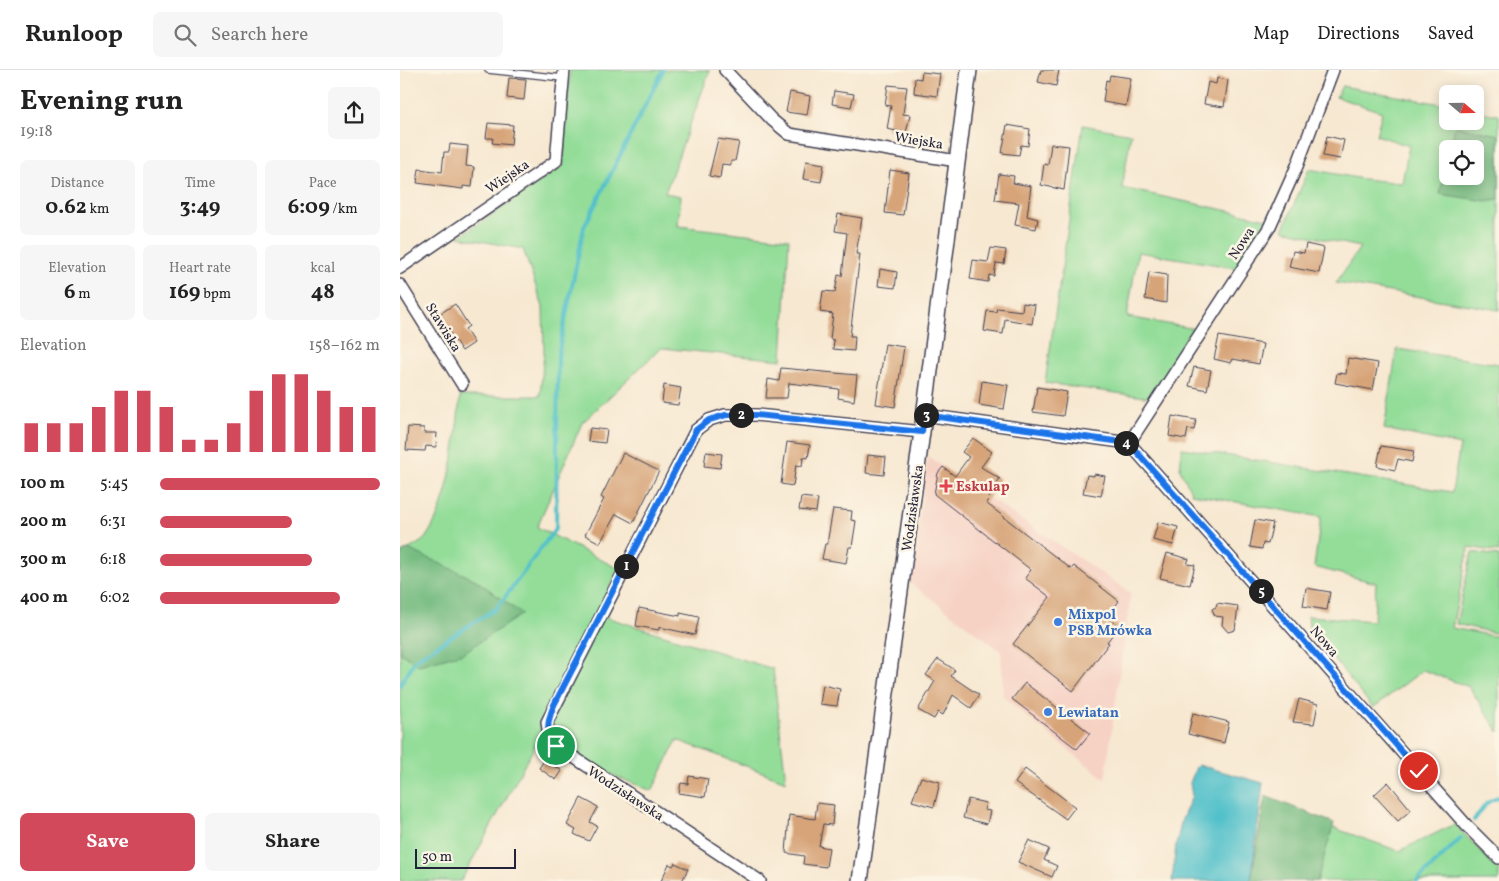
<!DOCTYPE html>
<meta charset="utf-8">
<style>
:root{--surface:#fff;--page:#f6f6f6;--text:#222;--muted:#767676;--line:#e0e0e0;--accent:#d1495b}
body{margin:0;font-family:Vollkorn,serif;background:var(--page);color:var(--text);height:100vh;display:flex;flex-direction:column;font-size:19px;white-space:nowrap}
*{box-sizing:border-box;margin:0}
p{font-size:16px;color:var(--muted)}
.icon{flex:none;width:28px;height:28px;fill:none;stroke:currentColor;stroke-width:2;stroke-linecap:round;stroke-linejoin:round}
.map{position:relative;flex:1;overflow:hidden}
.details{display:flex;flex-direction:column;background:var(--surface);width:400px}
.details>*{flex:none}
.needle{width:32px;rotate:110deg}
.tools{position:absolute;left:1039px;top:15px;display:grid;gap:10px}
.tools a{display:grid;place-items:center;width:45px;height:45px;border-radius:8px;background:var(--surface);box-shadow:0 2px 12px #0003;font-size:25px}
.scale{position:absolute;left:15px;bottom:12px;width:101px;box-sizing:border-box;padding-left:5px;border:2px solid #22223b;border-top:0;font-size:14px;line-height:18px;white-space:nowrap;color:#22223b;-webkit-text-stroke:4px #fcf5e5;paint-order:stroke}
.pin{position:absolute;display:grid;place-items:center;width:42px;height:42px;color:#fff;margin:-21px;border:2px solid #fff;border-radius:50%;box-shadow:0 1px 5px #0007}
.km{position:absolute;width:25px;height:25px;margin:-12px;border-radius:50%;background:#222;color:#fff;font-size:14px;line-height:25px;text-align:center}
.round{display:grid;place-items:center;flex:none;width:52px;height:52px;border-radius:8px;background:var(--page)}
.head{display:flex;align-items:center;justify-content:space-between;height:85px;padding:0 20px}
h1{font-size:28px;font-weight:700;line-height:38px}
.stats{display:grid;grid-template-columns:repeat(3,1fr);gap:8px;height:85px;padding:5px 20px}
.stats div{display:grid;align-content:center;border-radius:8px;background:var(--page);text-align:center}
.stats b{font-size:21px;font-weight:700}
.stats small{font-size:14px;font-weight:400}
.stats p{font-size:14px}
.chart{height:140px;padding:10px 20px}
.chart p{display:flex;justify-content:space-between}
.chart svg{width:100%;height:90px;margin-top:5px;stroke:var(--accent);stroke-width:6}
.button{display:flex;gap:10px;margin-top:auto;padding:10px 20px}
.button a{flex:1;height:58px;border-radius:8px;background:var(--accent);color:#fff;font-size:20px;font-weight:700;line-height:58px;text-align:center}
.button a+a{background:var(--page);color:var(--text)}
ul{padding:0 20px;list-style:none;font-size:16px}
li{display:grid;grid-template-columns:80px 60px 1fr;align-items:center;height:38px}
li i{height:12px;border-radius:6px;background:var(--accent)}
header{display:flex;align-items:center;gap:30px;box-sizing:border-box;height:70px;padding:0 25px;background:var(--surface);border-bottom:1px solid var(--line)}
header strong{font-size:24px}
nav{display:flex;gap:28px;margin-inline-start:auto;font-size:18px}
.search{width:350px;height:45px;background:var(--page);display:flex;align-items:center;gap:12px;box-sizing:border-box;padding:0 18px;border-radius:8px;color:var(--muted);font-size:19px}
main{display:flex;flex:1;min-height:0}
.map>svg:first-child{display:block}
.built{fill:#f6d2c5}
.green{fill:#93dd99;stroke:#5a806a;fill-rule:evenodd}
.forest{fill:#76bc81;stroke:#4c6f5e}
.water{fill:#53c1ca;stroke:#3a7282}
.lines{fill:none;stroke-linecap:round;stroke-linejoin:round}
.stream{stroke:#53c1ca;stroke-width:4}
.building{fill:#d7a479}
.lane-casing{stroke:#424052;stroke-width:8}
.street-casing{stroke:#424052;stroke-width:14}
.secondary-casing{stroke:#424052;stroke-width:18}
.lane{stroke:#fff;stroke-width:5.5}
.street{stroke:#fff;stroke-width:11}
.secondary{stroke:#fff;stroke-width:15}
.route-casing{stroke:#fff;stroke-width:10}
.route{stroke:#1a73e8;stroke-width:6}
.health-dot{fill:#e0444e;stroke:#fcf5e5;stroke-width:2}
.shop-dot{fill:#3f7fe0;stroke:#fcf5e5;stroke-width:2}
.labels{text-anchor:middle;stroke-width:5;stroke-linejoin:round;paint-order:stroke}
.street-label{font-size:14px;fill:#22223b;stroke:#fcf5e5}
.health-label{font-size:14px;font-weight:bold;fill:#be3a42;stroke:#fcf5e5;text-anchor:start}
.shop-label{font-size:14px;font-weight:bold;fill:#366cbe;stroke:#fcf5e5;text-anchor:start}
</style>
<header>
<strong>Runloop</strong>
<div class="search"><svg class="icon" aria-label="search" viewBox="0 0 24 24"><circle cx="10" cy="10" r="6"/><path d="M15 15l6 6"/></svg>Search here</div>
<nav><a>Map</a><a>Directions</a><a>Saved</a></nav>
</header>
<main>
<section class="details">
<div class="head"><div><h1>Evening run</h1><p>19:18</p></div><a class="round"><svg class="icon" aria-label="share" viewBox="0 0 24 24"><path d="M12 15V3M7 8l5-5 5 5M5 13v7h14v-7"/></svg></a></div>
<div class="stats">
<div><p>Distance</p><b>0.62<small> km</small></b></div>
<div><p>Time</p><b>3:49</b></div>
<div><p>Pace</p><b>6:09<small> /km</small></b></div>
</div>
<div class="stats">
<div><p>Elevation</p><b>6<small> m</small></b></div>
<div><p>Heart rate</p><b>169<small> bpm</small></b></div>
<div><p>kcal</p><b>48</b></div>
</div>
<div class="chart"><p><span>Elevation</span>158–162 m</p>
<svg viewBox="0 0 160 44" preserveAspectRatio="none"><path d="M5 44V30M15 44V30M25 44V30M35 44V22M45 44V14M55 44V14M65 44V22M75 44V38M85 44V38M95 44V30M105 44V14M115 44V6M125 44V6M135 44V14M145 44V22M155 44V22"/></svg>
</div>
<ul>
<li><b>100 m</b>5:45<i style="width:100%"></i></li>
<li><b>200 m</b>6:31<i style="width:60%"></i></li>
<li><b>300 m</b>6:18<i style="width:69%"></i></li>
<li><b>400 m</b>6:02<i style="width:82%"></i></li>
</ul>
<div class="button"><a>Save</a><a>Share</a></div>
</section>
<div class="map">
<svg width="1099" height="811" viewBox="0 0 1099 811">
<rect width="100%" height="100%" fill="#fcf5e5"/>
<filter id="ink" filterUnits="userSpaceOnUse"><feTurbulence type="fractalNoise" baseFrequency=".02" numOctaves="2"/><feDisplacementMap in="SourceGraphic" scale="10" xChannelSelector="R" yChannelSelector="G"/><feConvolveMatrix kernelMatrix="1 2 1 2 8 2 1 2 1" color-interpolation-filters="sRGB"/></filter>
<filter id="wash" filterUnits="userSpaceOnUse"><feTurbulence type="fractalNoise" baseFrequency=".0096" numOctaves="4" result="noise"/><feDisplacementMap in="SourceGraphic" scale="20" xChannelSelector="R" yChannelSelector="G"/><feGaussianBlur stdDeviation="1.12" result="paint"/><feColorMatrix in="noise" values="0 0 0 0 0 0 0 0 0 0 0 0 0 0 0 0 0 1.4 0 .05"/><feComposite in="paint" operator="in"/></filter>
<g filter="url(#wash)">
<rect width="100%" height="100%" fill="#f7e8d1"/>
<polygon class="built" points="528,387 731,523 705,709 620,641 603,626 601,581 510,513"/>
<g class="green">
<path d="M170,0H310L265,123L281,126L278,156L389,169L382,290L261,278L182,353L137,457L219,499L196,544L373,599L386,711L277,670L252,721L136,674L61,811H0V484C7,479 21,474 26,467C51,431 56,369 60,326H140L144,282L143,237L123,179L59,167L163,96Z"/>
<path d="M942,16L1047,35L1048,51H1075V41L1099,45V240L936,213L960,177L883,160L909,99L963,109L1002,113L1009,76L976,65L982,42L936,27ZM1048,79H1075V106H1048Z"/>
<polygon points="683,55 731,64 722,118 867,149 837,198 738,182 727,247 796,259 752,328 645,313"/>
<polygon points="997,279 1099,294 1099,482 1069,477 1052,558 1099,567 1099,662 1069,617 1023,600 973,638 909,558 908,546 974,551 976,513 914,497 921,447 792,424 780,399 782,378 1052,422 1060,375 984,359"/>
<polygon points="1072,482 1099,486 1099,564 1056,554"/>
<polygon points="1055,754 1099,801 1099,811 909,811 925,755 999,781"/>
</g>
<g class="forest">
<polygon points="1055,56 1099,65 1099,129 1086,131 1040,124 1047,91 1048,106 1075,106 1075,79 1050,79"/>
<polygon points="8,479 76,510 122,544 63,583 19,595 0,583 0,484"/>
<polygon points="865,726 934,753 917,811 851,811"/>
</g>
<polygon class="water" points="799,695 863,713 851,811 772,811 776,775 782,749 792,726 790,713 796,697"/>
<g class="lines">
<g class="stream">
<polyline points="0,615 16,589 97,538 156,458 158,285 184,157 263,0"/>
<polyline points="1074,750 1087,733 1099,727"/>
<polyline points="1017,811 1061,768"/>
</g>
</g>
<g id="blocks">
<g class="building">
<polygon points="641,0 659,0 656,16 638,12"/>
<polygon points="522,2 540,4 537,26 514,23 515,8 521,9"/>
<polygon points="710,5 731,8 726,36 703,32 706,10 709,11"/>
<polygon points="109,8 126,9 124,30 107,28"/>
<polygon points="817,8 828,10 824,37 804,34 808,12 816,14"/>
<polygon points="488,15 507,17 503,44 510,45 506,63 487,59 491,36 485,35"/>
<polygon points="434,21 454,24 451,37 432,34"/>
<polygon points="390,22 410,26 407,45 386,42"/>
<polygon points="88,53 113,55 111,75 92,73 93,68 86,68"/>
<polygon points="607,55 630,59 628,76 621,75 619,85 602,83"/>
<polygon points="927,66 944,70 940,89 923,86"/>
<polygon points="318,69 339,72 335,91 331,91 331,95 322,94 320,108 309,106"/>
<polygon points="50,74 68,76 66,96 74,97 72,117 63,116 63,119 17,113 19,99 42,102 44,82 49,82"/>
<polygon points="651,74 669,76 664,120 641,115 644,94 648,95"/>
<polygon points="406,91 424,94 421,112 403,109"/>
<polygon points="490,100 509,103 503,145 485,143"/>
<polygon points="599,104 614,106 613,113 631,116 627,146 638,149 636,159 615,155 619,133 595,130"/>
<polygon points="438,144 462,148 456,184 460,184 450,266 455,266 454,281 433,279 434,270 430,269 433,244 420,242 423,221 435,222 438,205 442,206 447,163 435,161"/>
<polygon points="906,174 924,178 919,203 889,197 893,181 904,183"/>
<polygon points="591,178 606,180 604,194 596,193 594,206 589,205 588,212 570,209 573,190 588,192"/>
<polygon points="480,199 497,202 495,218 478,216"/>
<polygon points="749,202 767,205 766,233 745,229"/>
<polygon points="623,233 635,235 632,254 605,249 603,264 584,261 587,241 596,242 597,238 622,241"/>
<polygon points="55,234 69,256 65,259 74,273 62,281 38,245"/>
<polygon points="819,266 863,274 859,294 833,289 831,293 814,289"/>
<polygon points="485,274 504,277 495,337 476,334"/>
<polygon points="948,288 978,293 973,320 935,313 937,303 946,304"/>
<polygon points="794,297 811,300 807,320 789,316"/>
<polygon points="381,298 457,305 454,331 438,328 439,319 389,313 387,328 366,328 368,309 379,311"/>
<polygon points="582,311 608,315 604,339 579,335"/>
<polygon points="264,315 281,318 278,335 262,333"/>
<polygon points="637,317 667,322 663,346 633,342"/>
<polygon points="772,346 796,350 794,360 788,359 786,369 769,366"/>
<polygon points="8,357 24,358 24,363 37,363 36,377 26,376 25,381 6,380"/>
<polygon points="190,358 207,360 205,373 188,371"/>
<polygon points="573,368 592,382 581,397 600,409 586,433 671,499 674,496 719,531 707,547 719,556 707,572 709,573 673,621 613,574 650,527 625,508 631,500 534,424 538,403 543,397 555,406 569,387 562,382"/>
<polygon points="387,372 410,375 408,388 403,387 402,396 396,395 393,416 381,414"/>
<polygon points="981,376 1014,381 1012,392 998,389 995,400 977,396"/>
<polygon points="306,382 322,384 320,398 304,396"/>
<polygon points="223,383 259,401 233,453 216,444 200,473 185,465 204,429 201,427"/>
<polygon points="468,385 486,387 484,405 466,403"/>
<polygon points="694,404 705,406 701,426 683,423 687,405 694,406"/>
<polygon points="401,427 418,429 416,442 399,440"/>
<polygon points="433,439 452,441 451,450 456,451 452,477 449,477 446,493 422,489 425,474 427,474"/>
<polygon points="855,450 873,453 868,474 863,473 862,479 850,477"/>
<polygon points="758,452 778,457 773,475 753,470"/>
<polygon points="767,483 789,489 787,494 795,495 790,515 760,508"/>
<polygon points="906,518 930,522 927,540 903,536"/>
<polygon points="817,533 838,536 835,560 828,562 822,555 823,547 815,546 812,539 816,537"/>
<polygon points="239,538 280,546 280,543 299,547 295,565 259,557 259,560 236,556"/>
<polygon points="538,589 555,600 551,606 579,625 571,638 553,625 543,645 538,642 534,649 518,640 535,611 526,605"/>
<polygon points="625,613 690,663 677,679 612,629"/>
<polygon points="423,615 440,619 437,636 420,634"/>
<polygon points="899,629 918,634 914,654 893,652"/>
<polygon points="793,643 829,652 824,673 788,664"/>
<polygon points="145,689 162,701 156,710 139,698"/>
<polygon points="625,699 675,737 666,749 615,713"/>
<polygon points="289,706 308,709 305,727 279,723 281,713 288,714"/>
<polygon points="521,707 540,712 534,737 512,731"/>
<polygon points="988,712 1011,740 998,751 974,725"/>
<polygon points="181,728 198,737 190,752 197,756 189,771 174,764 176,760 167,755"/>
<polygon points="568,729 586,733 584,740 590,741 587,754 563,748"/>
<polygon points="417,733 434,735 432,755 423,754 419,776 429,778 426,797 403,794 404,786 386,783 389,745 415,749"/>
<polygon points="629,770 649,779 644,790 657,796 652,807 618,792"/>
<polygon points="275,793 288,799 282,811 261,811 269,794 273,796"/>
</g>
</g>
</g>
<g filter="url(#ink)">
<use href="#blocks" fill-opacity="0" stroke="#424052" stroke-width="1"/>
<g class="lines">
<g class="lane-casing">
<polyline id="lane" points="88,0 163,8"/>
</g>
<g class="street-casing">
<g id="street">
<polyline points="325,0 372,50 389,64 557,91"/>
<polyline points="0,198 156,91 164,0"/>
<polyline points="0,215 62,314"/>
<polyline points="524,345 729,373 869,158 897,96 933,0"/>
<polyline points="729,373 1067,756 1099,788"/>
<polyline points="360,811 157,676 149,667 147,652 296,360 309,350 325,345 356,345 522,362"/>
</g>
</g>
<g class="secondary-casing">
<polyline id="secondary" points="460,811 522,362 569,0"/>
</g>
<use href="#lane" class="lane"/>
<use href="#street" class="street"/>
<use href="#secondary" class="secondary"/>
</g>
</g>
<g class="lines" filter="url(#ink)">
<g class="route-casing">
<path id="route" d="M156,676C145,662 147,652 154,635L296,360L309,350L326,345H356L522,362L524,345L729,373L1019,701"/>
</g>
<use href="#route" class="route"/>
</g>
<path class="health-dot" d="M543.5 408.5h5v5h5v5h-5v5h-5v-5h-5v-5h5z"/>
<g class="shop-dot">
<circle cx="658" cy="552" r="5"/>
<circle cx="648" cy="642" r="5"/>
</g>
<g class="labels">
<g class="street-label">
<text transform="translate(519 70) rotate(9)" y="5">Wiejska</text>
<text transform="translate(107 106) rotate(-34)" y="5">Wiejska</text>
<text transform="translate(841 173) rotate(-57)" y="5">Nowa</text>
<text transform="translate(44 257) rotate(58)" y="5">Stawiska</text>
<text transform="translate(512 438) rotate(-82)" y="5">Wodzisławska</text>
<text transform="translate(925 571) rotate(49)" y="5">Nowa</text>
<text transform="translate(226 723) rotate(33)" y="5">Wodzisławska</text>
</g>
<g class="health-label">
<text x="556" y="421">Eskulap</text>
</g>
<g class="shop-label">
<text x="668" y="549">Mixpol<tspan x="668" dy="16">PSB Mrówka</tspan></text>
<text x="658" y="647">Lewiatan</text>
</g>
</g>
</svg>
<div class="tools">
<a><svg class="needle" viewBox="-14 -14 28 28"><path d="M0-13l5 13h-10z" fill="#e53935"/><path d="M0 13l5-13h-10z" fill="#767676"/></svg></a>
<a><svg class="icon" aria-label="locate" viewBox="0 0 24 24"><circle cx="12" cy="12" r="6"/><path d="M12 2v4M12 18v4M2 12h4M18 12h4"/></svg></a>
</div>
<div class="scale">50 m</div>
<div class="pin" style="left:156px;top:676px;background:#1e9e55"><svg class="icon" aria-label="arrive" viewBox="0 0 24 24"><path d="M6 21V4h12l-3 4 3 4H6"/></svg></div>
<div class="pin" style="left:1019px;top:701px;background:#d93025"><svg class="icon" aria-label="check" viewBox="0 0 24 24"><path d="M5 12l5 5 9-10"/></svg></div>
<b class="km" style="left:226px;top:496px">1</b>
<b class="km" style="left:341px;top:345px">2</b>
<b class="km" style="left:526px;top:345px">3</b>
<b class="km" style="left:726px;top:373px">4</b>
<b class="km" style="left:861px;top:521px">5</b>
</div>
</main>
